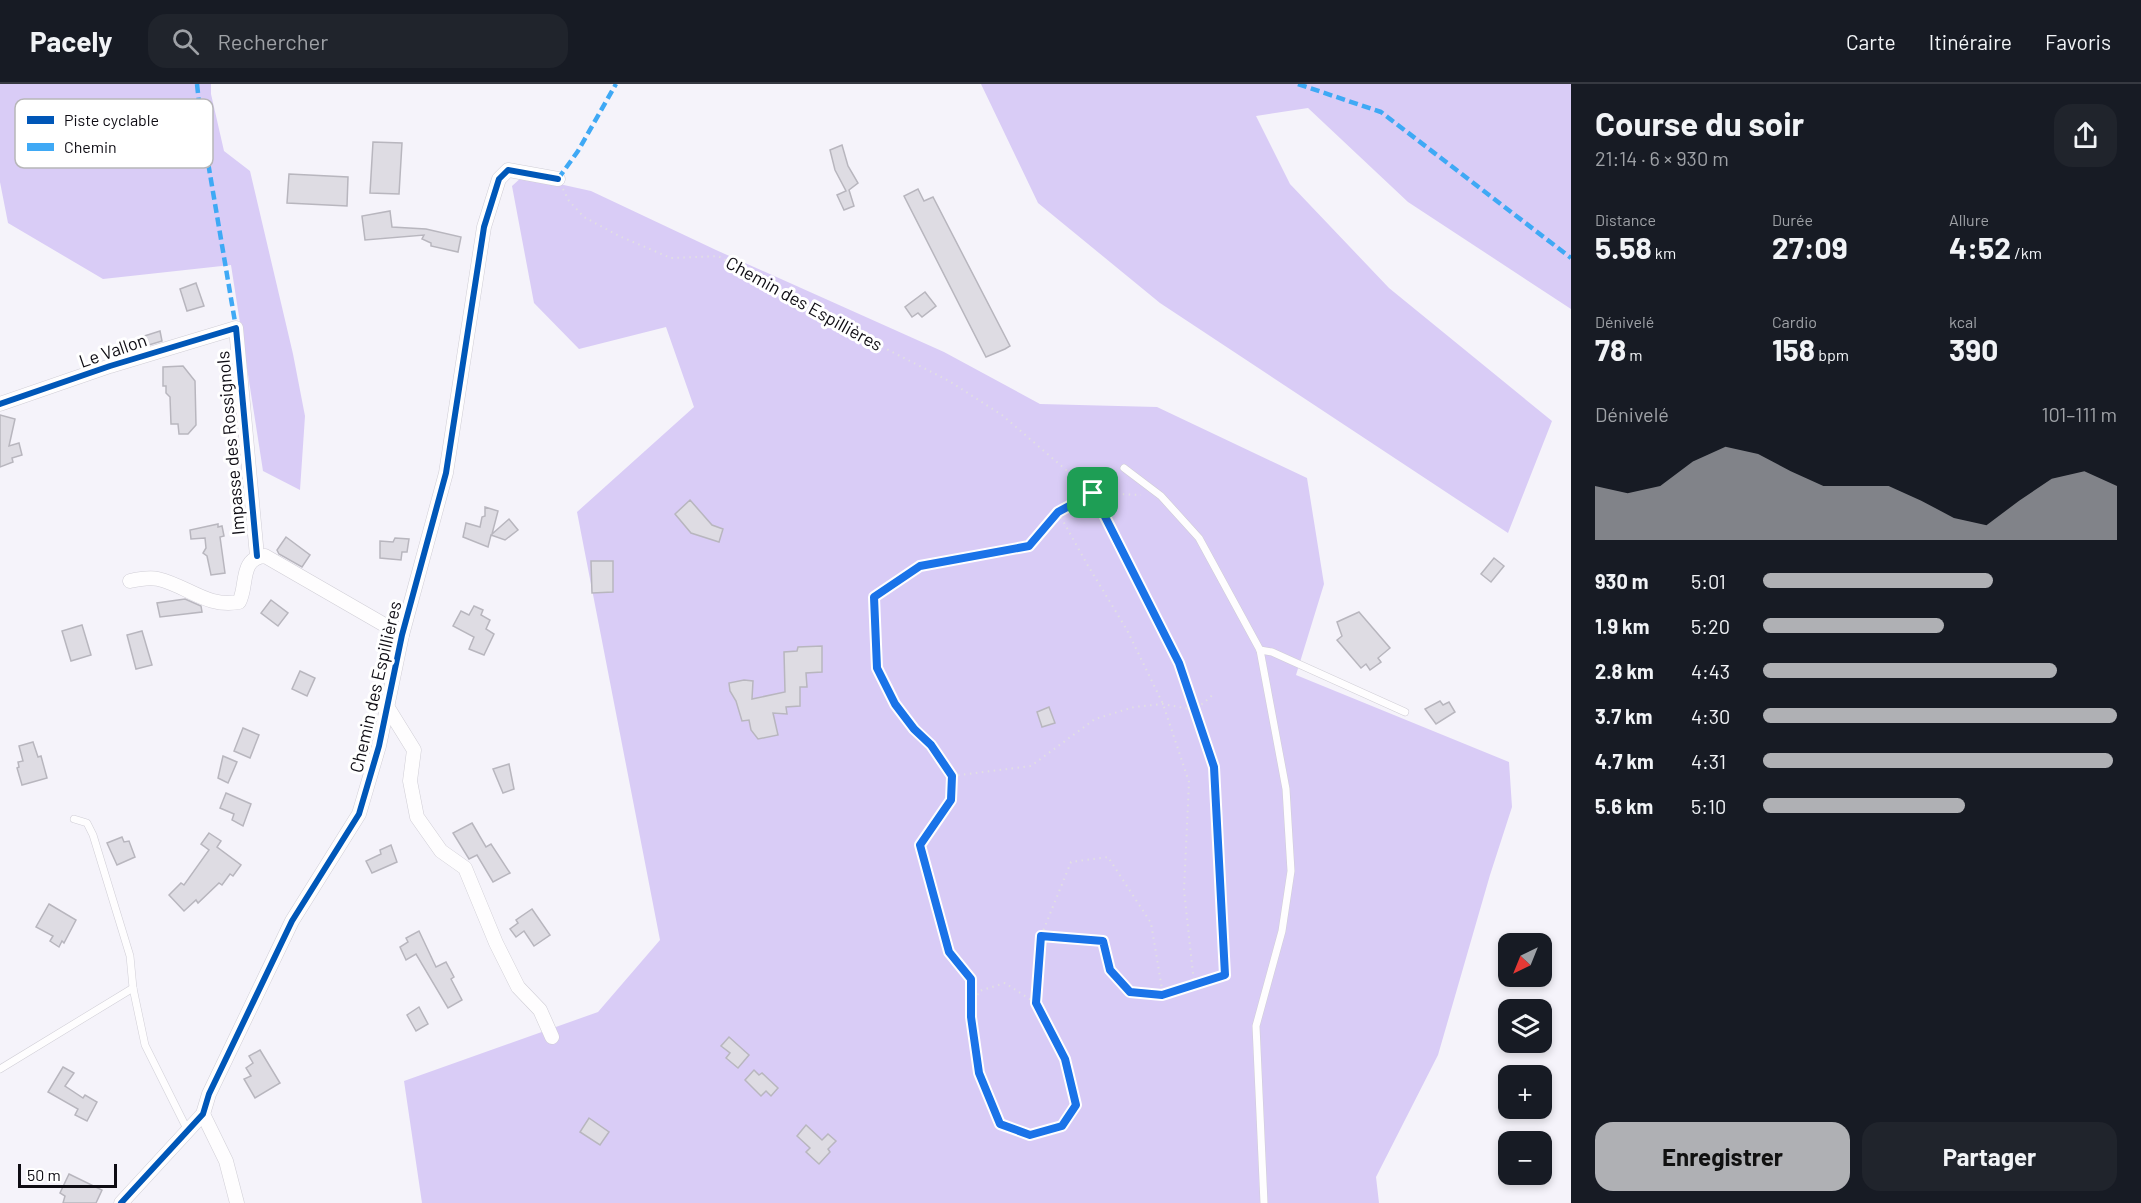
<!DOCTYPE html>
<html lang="fr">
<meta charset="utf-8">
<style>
:root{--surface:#171b24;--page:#20242c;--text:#f1f3f6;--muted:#9ea1a6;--line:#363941;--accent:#afb0b4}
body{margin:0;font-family:Barlow,sans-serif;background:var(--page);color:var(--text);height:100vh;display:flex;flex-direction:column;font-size:22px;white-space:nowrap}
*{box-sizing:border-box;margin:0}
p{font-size:20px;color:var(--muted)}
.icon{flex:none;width:33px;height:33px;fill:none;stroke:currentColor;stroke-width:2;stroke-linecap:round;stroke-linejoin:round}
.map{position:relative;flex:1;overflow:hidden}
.drawer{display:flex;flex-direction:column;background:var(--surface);width:570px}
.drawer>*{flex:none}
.needle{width:39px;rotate:223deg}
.fabs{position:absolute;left:1498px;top:849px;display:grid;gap:12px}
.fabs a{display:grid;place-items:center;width:54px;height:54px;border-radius:12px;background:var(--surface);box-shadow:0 3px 9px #0003;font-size:30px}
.scale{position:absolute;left:18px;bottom:15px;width:99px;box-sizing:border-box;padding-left:6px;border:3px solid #0e0c13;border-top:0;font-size:16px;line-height:21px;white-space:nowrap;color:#0e0c13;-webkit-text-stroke:4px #fff;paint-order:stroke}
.pin{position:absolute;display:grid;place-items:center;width:51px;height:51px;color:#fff;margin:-26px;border-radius:12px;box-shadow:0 3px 9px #0006}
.round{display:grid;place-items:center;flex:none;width:63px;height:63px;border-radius:18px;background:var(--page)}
.overview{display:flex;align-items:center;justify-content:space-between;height:102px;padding:0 24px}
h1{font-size:33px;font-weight:700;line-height:45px}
.metrics{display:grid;grid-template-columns:repeat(3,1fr);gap:9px;height:102px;padding:6px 24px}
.metrics div{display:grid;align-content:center}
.metrics b{font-size:30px;font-weight:700}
.metrics small{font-size:16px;font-weight:400}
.metrics p{font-size:16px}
.chart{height:168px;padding:12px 24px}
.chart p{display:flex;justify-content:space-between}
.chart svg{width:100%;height:108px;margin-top:6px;fill:var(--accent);opacity:.7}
.action{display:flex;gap:12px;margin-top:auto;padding:12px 24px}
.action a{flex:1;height:69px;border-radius:18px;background:var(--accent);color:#111;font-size:24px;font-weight:700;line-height:69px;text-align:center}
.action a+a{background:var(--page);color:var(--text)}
ul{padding:0 24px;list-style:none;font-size:20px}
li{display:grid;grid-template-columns:96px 72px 1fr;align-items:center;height:45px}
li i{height:15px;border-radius:8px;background:var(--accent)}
header{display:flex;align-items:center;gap:36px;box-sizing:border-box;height:84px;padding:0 30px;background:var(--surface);border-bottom:2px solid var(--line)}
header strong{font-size:28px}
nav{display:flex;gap:33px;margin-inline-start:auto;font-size:21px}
.search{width:420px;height:54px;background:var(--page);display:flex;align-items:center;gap:15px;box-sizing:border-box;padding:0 21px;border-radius:18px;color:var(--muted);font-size:22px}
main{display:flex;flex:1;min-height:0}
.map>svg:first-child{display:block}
.forest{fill:#d9ccf6}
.building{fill:#dedce3;stroke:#b8b6be;stroke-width:1.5}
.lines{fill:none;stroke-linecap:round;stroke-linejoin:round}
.lane-casing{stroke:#d0ced6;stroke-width:8}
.street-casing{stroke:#d0ced6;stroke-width:15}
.path{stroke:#e1dfe2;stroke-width:2;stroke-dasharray:1.5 4.5;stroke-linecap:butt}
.lane{stroke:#fefdfe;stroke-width:7}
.street{stroke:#fefdfe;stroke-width:14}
.quiet{stroke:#3fa9f5;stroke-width:4.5;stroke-dasharray:9 4.5;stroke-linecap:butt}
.cycleway-casing{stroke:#fff;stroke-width:10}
.cycleway{stroke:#0057b8;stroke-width:6}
.route-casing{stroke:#fff;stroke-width:12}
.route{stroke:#1a73e8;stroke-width:8}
.labels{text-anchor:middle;stroke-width:6;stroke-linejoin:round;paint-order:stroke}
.street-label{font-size:18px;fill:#0e0c13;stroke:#fff}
.key{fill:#fff;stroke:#b7b6b8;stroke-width:1.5}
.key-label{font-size:16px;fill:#0e0c13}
</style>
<header>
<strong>Pacely</strong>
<div class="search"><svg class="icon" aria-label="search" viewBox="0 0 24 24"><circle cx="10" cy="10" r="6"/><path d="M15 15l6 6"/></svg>Rechercher</div>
<nav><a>Carte</a><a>Itinéraire</a><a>Favoris</a></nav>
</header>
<main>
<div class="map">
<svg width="1571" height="1119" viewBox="0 0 1571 1119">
<rect width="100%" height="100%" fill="#f5f3fa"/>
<g class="forest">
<polygon points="0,0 211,0 211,10 224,67 250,87 293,270 305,332 300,406 263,387 231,181 103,195 8,139 0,98"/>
<polygon points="981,0 1571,0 1571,225 1408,118 1308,24 1256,32 1290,100 1389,204 1552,337 1508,449 1160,219 1038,119"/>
<polygon points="523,92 591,107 716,166 944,268 1040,320 1157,323 1307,394 1324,500 1296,591 1509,678 1512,723 1490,791 1438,971 1376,1093 1379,1119 422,1119 404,997 598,928 660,856 577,428 694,323 666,243 579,265 534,219 512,102"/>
</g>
<g class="building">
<polygon points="373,58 402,59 399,110 370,109"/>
<polygon points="842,61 848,82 858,99 849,106 854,122 844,126 837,111 846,107 835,86 830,66"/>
<polygon points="289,90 348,93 347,122 287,119"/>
<polygon points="918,105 924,117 933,113 1010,262 1005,265 986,273 904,112"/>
<polygon points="390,127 392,143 426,145 461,153 458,168 431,162 431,159 422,155 424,151 365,156 362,132"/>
<polygon points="196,199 204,222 187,227 180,205"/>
<polygon points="925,208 936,222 922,233 918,229 912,233 905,223"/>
<polygon points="160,247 162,257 139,264 138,254"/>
<polygon points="183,282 195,297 196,341 188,350 179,350 178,340 171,340 170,313 166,309 166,302 163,302 163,283"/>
<polygon points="0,331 15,335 9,362 19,359 22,371 12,374 13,378 0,383"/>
<polygon points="690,416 712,441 723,445 719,458 691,449 675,430"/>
<polygon points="485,423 498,427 492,450 509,435 518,446 505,456 491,451 488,463 463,453 466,439 480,443 482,433 485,432"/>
<polygon points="218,440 218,443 222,442 224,452 220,453 225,489 211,491 207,472 203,469 206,464 205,454 191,455 190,446"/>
<polygon points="286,453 310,471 302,483 279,470 277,466"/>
<polygon points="395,454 409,455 407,468 402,468 401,476 380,474 380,457 393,458"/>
<polygon points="1494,474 1504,482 1491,498 1481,490"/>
<polygon points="591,477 613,477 613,508 592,509"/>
<polygon points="185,515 201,522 202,528 160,533 157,519"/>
<polygon points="271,516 288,529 278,542 261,529"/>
<polygon points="474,522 483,526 481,531 490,536 486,545 494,550 484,571 469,565 474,553 453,542 461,527 469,531"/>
<polygon points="1359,528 1390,564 1378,574 1381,578 1370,586 1366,580 1361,584 1337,556 1342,552 1337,538"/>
<polygon points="82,541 91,571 71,577 62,547"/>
<polygon points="142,547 152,581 136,585 127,551"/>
<polygon points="822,562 822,588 806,589 807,603 800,603 800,622 786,623 787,630 773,629 778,651 758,655 751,646 749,636 742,637 736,617 730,607 729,599 744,596 753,597 752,615 785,608 784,568 797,567 798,563"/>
<polygon points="300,587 315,594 307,612 292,605"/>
<polygon points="1440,617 1443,621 1449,618 1455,628 1436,640 1425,625"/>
<polygon points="1049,623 1055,639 1042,643 1037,628"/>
<polygon points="243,644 259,651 250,674 234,667"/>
<polygon points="33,658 38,673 41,672 47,694 22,701 17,684 19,683 18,678 23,677 19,662"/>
<polygon points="223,672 237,678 228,699 218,694"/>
<polygon points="509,680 514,705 503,709 493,685"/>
<polygon points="226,709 251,720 243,742 232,736 234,730 220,724"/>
<polygon points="472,739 486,763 491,760 510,789 493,798 477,771 469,775 453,749"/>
<polygon points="209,749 221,757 217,763 241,781 233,792 230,790 222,801 219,799 198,819 196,816 184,827 169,811 181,799 184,801 209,766 201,760"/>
<polygon points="122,753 124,758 129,757 135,773 117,781 107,759"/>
<polygon points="391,761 397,778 372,789 366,777 381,770 380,766"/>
<polygon points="49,820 76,836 64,859 62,857 59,863 50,857 53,852 36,843"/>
<polygon points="532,825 550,851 534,862 524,847 516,853 510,845 518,839 516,836"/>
<polygon points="419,847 436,883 446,878 454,893 451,895 462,916 448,924 416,870 406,876 400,863 408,858 406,854"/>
<polygon points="419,923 428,940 416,947 407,931"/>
<polygon points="729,953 749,971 738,984 726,974 730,969 721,962"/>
<polygon points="260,966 280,999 255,1014 244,995 251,992 246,984 253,979 249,972"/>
<polygon points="63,983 74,989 65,1002 83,1014 85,1011 97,1018 87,1037 75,1031 78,1025 48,1008"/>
<polygon points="754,986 759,991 762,989 778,1004 771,1012 766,1007 761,1012 745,996"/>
<polygon points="589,1034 609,1048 600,1061 580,1048"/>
<polygon points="806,1041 822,1056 828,1050 836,1057 828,1065 830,1068 819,1080 806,1068 810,1064 797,1052"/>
<polygon points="69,1090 102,1106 96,1119 63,1119 65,1112 60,1109"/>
</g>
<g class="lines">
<g class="lane-casing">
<g id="lane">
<polyline points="1124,384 1161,412 1199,454 1260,566 1286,705 1291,787 1282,847 1256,942 1264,1119"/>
<polyline points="1260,566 1272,568 1405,628"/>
<polyline points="74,735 87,739 93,751 130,872 133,904 145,961 187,1045"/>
<polyline points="0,985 133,904"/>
</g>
</g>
<g class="street-casing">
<g id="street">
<polyline points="0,320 110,282 236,244 257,472"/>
<path d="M130,497C139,495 149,493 158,495C188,502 207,524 239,518C248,502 239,474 265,472L402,551"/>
<polyline points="388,624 414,666 410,697 417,733 441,767 465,784 496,859 518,903 540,926 552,953"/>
<polyline points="203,1030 226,1077 237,1119"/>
<polyline points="121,1119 203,1030 209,1010 292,837 359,730 379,662 402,551 446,389 484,143 499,95 508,86 558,95"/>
</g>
</g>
<g class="path">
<polyline points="563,105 569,117 584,133 619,152 671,174 718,172 828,235 949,297 1002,331 1093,409 1141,411"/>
<polygon points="1093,409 1179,579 1214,683 1225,890 1163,911 1151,839 1108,773 1071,778 1041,852 1036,919 1065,975 1076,1021 1062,1042 1030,1051 1000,1040 979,989 971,933 971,895 949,868 920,761 951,716 952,692 931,661 914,645 895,620 877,584 874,513 920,482 1029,462 1058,428"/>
<polyline points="1058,428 1087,480 1127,546 1163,620 1189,698 1184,806 1194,899"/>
<polyline points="952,692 1031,682 1095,635 1134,623 1163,620 1195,626 1215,609"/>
<polyline points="1041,852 1103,857 1110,886 1130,908 1163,911"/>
<polyline points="972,928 979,907 1005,899 1036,919"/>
</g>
<use href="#lane" class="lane"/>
<use href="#street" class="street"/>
<g class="quiet">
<polyline points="197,0 201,37 236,244"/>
<polyline points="1298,0 1381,28 1571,174"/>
<polyline points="558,95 578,67 616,0"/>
</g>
<g class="cycleway-casing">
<g id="cycleway">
<polyline points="0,320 110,282 236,244 257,472"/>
<polyline points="121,1119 203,1030 209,1010 292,837 359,730 379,662 402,551 446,389 484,143 499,95 508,86 558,95"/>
</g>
</g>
<use href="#cycleway" class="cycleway"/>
</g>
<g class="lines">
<g class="route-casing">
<polygon id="route" points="1093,409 1179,579 1214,683 1225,891 1162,911 1130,908 1110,886 1103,857 1041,852 1036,919 1065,975 1076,1021 1062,1042 1030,1051 1000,1040 979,989 971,933 971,895 949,868 920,761 951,716 952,692 931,661 914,645 895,620 877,584 874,513 920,482 1029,462 1058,428"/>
</g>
<use href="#route" class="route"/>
</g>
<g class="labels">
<g class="street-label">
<text transform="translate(804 220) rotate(29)" y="6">Chemin des Espillières</text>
<text transform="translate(113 267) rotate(-19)" y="6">Le Vallon</text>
<text transform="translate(231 359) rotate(-95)" y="6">Impasse des Rossignols</text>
<text transform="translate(376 603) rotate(-77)" y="6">Chemin des Espillières</text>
</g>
</g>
<rect x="15" y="15" width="198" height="69" rx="9" class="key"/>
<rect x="27" y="32" width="27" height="8" fill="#0057b8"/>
<rect x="27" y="59" width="27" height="8" fill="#3fa9f5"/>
<g class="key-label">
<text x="64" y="42">Piste cyclable</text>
<text x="64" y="69">Chemin</text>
</g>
</svg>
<div class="fabs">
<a><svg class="needle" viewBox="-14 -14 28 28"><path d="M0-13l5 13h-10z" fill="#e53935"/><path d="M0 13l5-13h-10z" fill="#9ea1a6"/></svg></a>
<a><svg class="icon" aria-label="layers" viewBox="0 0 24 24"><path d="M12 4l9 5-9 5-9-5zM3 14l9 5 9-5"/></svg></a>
<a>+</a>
<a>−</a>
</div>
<div class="scale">50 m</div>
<div class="pin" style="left:1093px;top:409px;background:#1e9e55"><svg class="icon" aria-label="arrive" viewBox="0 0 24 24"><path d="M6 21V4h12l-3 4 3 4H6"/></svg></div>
</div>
<section class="drawer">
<div class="overview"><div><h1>Course du soir</h1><p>21:14 · 6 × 930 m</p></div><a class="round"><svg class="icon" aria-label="share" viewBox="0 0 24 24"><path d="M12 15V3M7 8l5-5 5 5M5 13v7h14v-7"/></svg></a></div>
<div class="metrics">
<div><p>Distance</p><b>5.58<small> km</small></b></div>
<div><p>Durée</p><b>27:09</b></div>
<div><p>Allure</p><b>4:52<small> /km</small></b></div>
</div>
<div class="metrics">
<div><p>Dénivelé</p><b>78<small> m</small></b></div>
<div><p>Cardio</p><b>158<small> bpm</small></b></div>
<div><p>kcal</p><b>390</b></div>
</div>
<div class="chart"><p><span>Dénivelé</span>101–111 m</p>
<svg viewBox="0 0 160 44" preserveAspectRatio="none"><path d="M0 44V22L10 25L20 22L30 12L40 6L50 9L60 16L70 22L80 22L90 22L100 28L110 35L120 38L130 28L140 19L150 16L160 22V44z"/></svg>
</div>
<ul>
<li><b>930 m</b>5:01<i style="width:65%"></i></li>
<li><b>1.9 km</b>5:20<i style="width:51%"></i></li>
<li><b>2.8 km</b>4:43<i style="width:83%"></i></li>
<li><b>3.7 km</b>4:30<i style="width:100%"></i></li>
<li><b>4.7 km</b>4:31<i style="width:99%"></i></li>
<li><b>5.6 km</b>5:10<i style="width:57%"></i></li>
</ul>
<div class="action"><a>Enregistrer</a><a>Partager</a></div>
</section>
</main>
